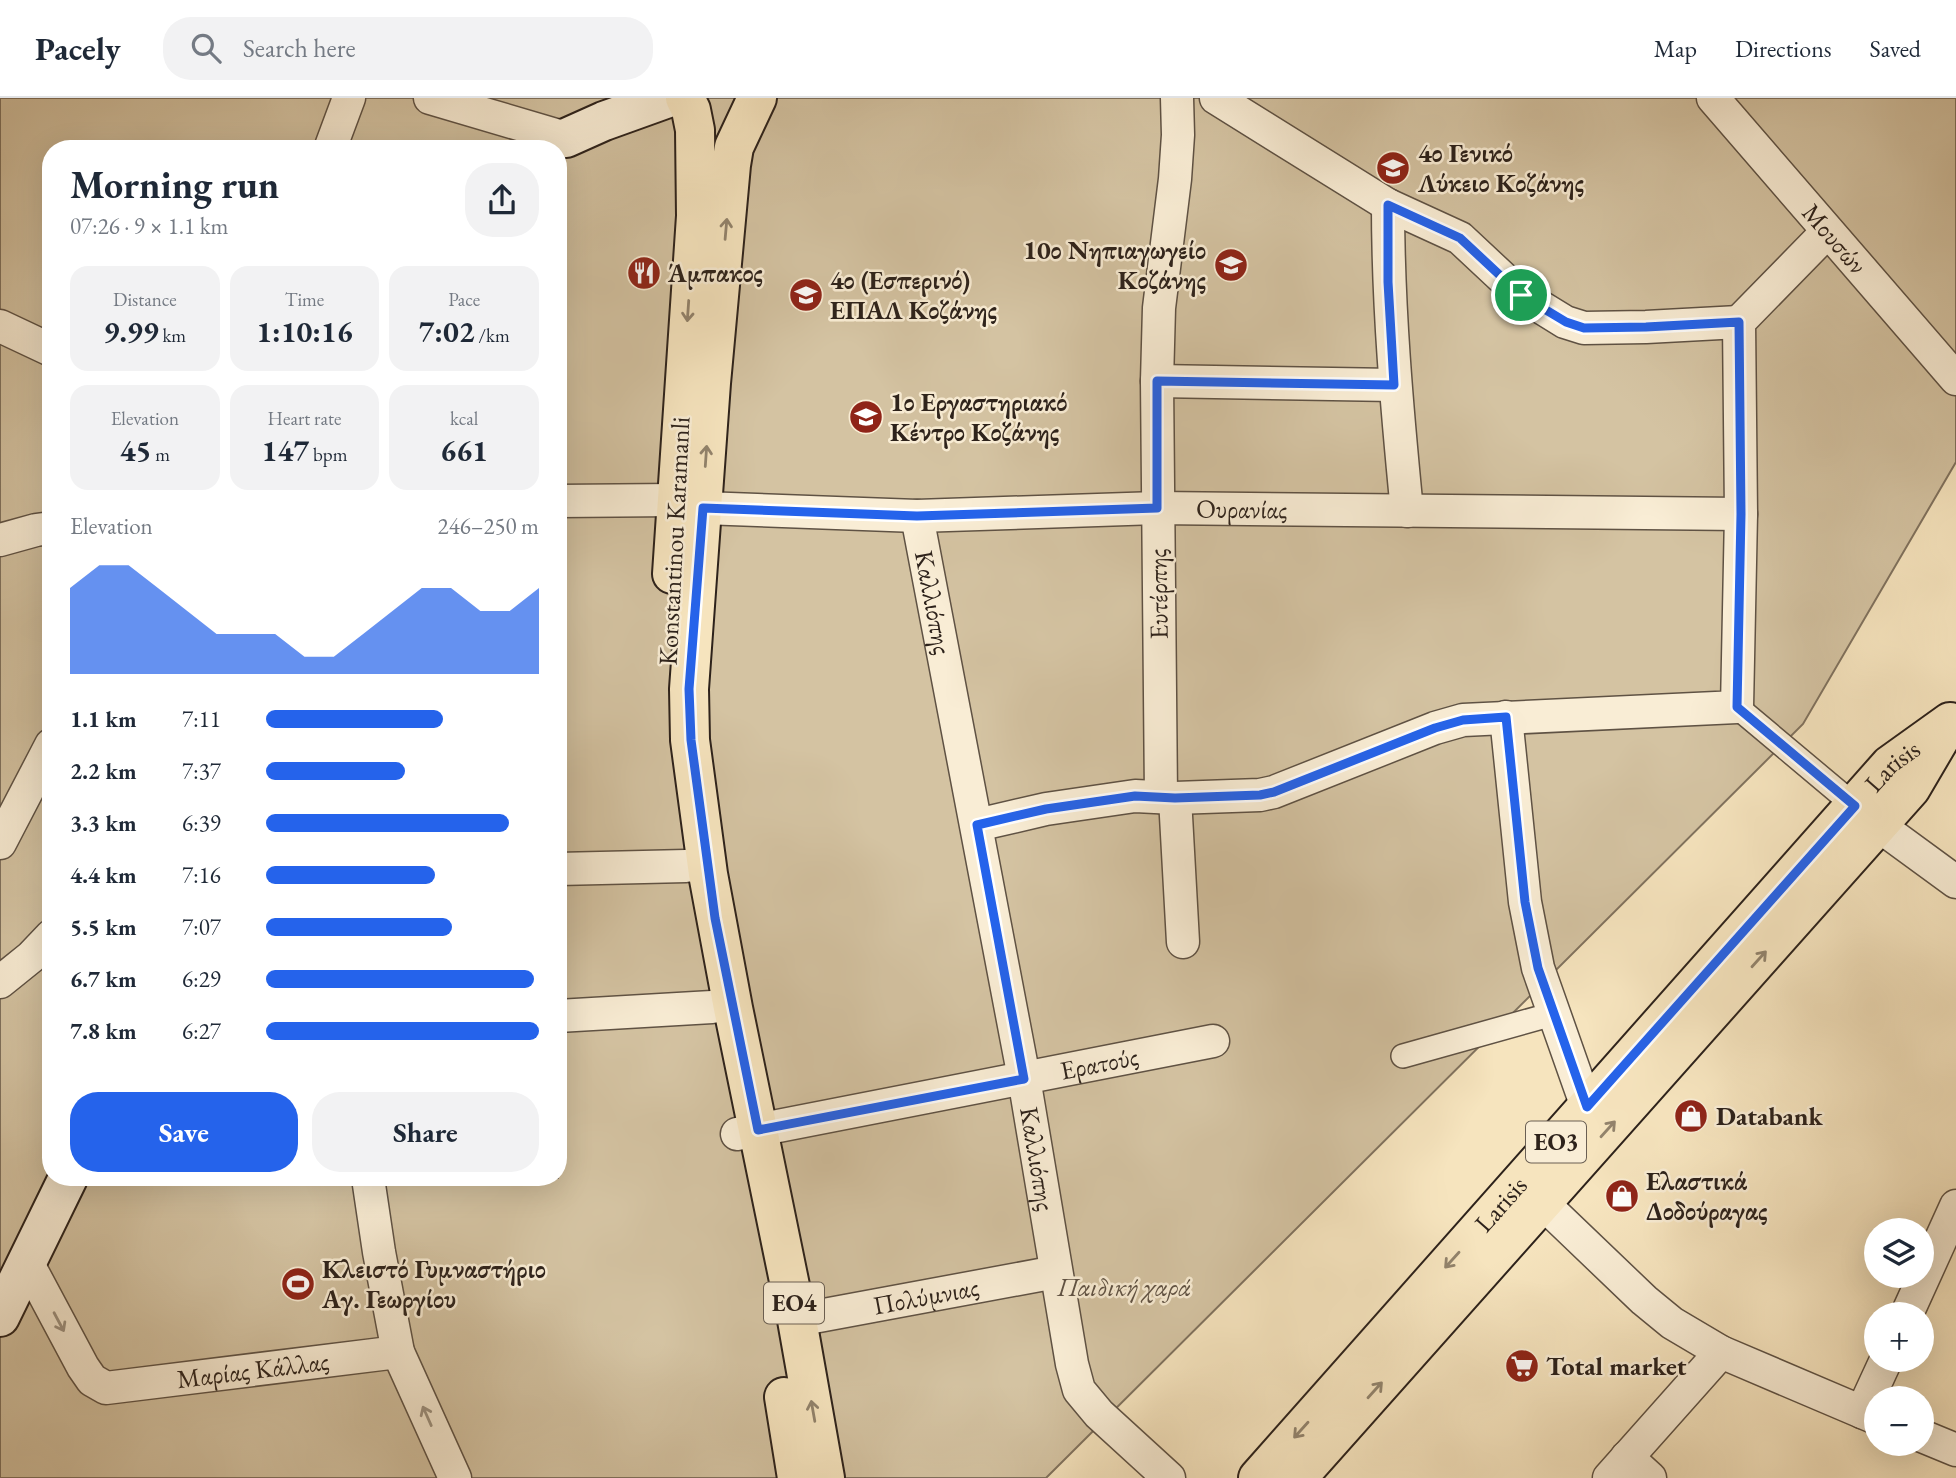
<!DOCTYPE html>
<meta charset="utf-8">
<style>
:root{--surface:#fff;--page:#f2f2f3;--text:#1f2937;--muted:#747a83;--line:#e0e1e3;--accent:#2563eb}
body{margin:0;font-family:"EB Garamond",serif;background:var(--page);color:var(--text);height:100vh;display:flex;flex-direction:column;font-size:26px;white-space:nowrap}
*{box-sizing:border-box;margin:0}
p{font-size:23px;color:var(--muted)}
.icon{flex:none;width:38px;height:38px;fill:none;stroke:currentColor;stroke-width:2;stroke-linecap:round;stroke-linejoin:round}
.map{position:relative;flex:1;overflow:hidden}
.drawer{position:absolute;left:42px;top:42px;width:525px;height:1046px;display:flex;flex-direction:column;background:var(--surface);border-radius:28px;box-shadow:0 7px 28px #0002}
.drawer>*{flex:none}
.buttons{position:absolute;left:1864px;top:1120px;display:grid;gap:14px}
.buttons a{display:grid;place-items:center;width:70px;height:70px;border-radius:50%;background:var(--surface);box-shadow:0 7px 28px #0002;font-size:35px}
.pin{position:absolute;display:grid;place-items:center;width:60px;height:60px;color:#fff;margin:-30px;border:4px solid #fff;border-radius:50%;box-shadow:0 2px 7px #0007}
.round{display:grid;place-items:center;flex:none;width:74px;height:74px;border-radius:28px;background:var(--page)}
.overview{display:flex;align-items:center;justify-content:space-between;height:119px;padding:0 28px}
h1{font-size:38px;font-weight:700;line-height:52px}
.stats{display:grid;grid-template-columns:repeat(3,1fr);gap:10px;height:119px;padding:7px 28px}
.stats div{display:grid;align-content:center;border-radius:18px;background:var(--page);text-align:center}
.stats b{font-size:30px;font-weight:700}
.stats small{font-size:19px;font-weight:400}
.stats p{font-size:19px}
.chart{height:196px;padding:14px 28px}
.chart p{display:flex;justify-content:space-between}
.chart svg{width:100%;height:126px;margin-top:7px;fill:var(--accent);opacity:.7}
.primary-button{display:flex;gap:14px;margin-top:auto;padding:14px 28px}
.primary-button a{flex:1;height:80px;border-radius:28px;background:var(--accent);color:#fff;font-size:28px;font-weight:700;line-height:80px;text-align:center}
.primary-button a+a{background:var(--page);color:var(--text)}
ul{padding:0 28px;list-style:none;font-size:23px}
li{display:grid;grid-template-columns:112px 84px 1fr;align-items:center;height:52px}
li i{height:18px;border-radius:9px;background:var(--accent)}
header{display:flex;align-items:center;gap:42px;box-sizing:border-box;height:98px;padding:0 35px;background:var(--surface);border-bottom:2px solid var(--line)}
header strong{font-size:33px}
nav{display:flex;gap:38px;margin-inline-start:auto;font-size:24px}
.search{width:490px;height:63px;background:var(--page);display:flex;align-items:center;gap:18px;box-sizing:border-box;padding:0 24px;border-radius:28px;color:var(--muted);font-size:26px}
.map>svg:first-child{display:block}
.green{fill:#d4c3a2;stroke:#80725e;stroke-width:2;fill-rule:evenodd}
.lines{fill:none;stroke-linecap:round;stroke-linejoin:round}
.pedestrian-casing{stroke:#5f5244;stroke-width:26}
.minor-casing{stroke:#5f5244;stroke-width:35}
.secondary-casing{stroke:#2d221b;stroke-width:42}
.primary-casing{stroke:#2d221b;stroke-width:42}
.pedestrian{stroke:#f9edd5;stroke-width:23}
.minor{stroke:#f9edd5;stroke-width:32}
.secondary{stroke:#f9edd5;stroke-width:38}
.primary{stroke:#f6e4be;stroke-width:38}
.oneway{stroke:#92836c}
.oneway2{stroke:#9d9281}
.route-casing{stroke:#fff;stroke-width:14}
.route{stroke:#2563eb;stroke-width:9}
.labels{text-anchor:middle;stroke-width:5;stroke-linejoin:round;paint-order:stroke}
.shield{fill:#f9edd5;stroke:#6a5f53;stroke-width:2}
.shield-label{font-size:24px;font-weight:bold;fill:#2d221b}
.poi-label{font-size:26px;font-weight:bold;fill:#2d221b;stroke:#f9edd5;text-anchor:start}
.street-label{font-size:26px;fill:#2d221b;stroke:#f9edd5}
.park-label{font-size:26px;font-style:italic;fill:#5f5244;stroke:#f9edd5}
</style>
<header>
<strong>Pacely</strong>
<div class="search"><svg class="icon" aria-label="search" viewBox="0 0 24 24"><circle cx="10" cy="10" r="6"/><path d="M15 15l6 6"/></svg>Search here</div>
<nav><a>Map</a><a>Directions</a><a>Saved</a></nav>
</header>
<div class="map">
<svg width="1956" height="1380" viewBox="0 0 1956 1380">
<rect width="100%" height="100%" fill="#f6e4be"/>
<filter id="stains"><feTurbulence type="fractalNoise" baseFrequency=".00286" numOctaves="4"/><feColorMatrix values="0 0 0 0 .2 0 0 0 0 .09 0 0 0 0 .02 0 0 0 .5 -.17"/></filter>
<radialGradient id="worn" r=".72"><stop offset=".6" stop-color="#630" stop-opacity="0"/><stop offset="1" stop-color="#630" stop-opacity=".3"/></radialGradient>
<path class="green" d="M0,0H1956V364L1803,626L1046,1380H0ZM51,51H558V1080H51Z"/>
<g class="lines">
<g class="pedestrian-casing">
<g id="pedestrian">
<polyline points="1737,609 1855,708"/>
<polyline points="1403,958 1553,916"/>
</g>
</g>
<g class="minor-casing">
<g id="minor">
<polyline points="430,0 566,40"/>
<polyline points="1216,0 1388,107 1460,140 1521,197 1565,224 1584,230 1646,229 1739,224"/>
<path id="s1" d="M1713,0L1956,281"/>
<polyline points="330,51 349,0"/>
<path d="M1388,107C1388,209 1397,311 1407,413"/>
<polyline points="0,228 51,252"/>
<polyline points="1157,283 1394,287"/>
<polyline points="558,403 676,402"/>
<path id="s2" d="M703,410L917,418L1157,410L1741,416"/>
<path id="s3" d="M917,418L1024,980L1072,1266L1079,1292L1099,1316L1169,1380"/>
<polyline points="0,442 36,432 51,430"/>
<polyline points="1506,619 1525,804 1538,870 1587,1009"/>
<polyline points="1161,699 1157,283 1159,210 1175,81 1178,37 1177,0"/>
<polyline points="1175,700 1183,844"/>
<polyline points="977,727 1046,711 1135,698 1175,700 1260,697 1274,694 1435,630 1463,622 1737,609 1741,416 1739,224 1827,134"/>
<polyline points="1878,727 1956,784"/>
<polyline points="0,745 51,647"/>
<polyline points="558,771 686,768"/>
<polyline points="0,884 31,859 51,838"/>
<polyline points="558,918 712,909"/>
<path id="s4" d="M737,1036L1213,943"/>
<polyline points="368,1080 379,1154 398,1254 455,1380"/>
<polyline points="1527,1090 1644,1202 1672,1225 1721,1254 1876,1320"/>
<path id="s5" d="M27,1164L83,1269L92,1282L106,1290L398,1254"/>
<polyline points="1907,1216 1956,1108"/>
<path id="s6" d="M797,1222L1056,1174"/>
<polyline points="1862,1314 1886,1262"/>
<polyline points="1922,1338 1956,1352"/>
<polyline points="1627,1359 1650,1380"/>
<polyline points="1609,1380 1721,1254"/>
</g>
</g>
<g class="secondary-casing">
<g id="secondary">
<polyline points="566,40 604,23 668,0"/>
<polyline points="0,1219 68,1080"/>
</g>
</g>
<g class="primary-casing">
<g id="primary">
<polyline points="757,0 734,49 731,67 711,285 689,591 690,642 708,776 733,910 797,1222 825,1380"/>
<polyline points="672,476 696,118 695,32 691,12 685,0"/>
<polyline points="784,1299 797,1380"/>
<path id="s7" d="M1258,1380L1890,667L1950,624"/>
<polyline points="1297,1380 1911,690 1942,637"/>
</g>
</g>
<use href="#pedestrian" class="pedestrian"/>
<use href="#minor" class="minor"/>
<use href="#secondary" class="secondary"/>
<use href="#primary" class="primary"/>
</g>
<defs><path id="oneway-shaft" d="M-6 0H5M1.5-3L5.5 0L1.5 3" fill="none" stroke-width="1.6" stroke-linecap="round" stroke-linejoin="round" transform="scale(1.75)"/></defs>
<g class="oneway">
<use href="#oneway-shaft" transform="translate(726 131) rotate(-85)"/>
<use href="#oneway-shaft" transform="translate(688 213) rotate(94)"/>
<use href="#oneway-shaft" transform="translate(706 358) rotate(-86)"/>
<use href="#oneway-shaft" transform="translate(1759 861) rotate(-48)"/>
<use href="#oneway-shaft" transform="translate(1608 1031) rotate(-48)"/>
<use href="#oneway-shaft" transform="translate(1452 1162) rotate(132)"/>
<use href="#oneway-shaft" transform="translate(1375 1292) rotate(-48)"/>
<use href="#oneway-shaft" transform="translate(813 1313) rotate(-100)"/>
<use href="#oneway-shaft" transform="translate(1301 1332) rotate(132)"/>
</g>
<g class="oneway2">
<use href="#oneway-shaft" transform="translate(59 1224) rotate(62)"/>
<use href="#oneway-shaft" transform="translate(427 1318) rotate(-114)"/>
</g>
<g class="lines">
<g class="route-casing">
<polygon id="route" points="1388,107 1460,140 1521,197 1566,224 1584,230 1646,229 1739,224 1741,416 1737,609 1855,708 1587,1009 1538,870 1525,804 1506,619 1463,622 1435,630 1274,694 1260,697 1175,700 1135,698 1046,711 977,727 1024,981 758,1032 715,820 691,642 689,591 703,410 917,418 1157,410 1157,283 1394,287 1388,184"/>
</g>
<use href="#route" class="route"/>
</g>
<defs>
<g id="school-disc" transform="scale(1.75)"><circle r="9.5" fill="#8f2418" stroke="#f9edd5"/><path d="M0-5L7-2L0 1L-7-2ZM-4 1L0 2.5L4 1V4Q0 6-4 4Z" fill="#fff"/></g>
<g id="restaurant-disc" transform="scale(1.75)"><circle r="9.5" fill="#8f2418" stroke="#f9edd5"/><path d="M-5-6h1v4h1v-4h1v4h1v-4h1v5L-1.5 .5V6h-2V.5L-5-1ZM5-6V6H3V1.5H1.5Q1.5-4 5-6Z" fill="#fff"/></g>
<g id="shop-disc" transform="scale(1.75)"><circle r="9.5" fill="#8f2418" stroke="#f9edd5"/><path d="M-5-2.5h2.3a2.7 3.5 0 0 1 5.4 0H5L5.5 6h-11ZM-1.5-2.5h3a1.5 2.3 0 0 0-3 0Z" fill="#fff"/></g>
<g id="stadium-disc" transform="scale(1.75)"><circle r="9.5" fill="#8f2418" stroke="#f9edd5"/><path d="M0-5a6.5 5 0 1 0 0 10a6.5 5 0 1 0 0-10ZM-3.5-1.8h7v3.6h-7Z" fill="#fff"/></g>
<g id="supermarket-disc" transform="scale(1.75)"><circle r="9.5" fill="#8f2418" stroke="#f9edd5"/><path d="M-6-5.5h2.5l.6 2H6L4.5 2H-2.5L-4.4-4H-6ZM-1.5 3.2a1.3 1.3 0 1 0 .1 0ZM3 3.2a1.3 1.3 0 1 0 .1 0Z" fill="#fff"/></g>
</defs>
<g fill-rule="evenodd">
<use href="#school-disc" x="1393" y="70"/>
<use href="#school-disc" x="1231" y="167"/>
<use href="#restaurant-disc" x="644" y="175"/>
<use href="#school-disc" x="806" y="197"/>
<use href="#school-disc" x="866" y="319"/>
<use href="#shop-disc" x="1691" y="1018"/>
<use href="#shop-disc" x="1622" y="1098"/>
<use href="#stadium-disc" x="298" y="1186"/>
<use href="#supermarket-disc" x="1522" y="1268"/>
</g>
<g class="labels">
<g class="shield">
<rect x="1526" y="1023.5" width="60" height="41" rx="5"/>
<rect x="764" y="1184.5" width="60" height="41" rx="5"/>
</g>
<g class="shield-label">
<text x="1556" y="1052">ΕΟ3</text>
<text x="794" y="1213">ΕΟ4</text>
</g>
<g class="poi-label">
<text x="1418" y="64">4ο Γενικό<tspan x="1418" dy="30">Λύκειο Κοζάνης</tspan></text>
<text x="1206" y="161" text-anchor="end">10ο Νηπιαγωγείο<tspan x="1206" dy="30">Κοζάνης</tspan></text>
<text x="668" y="184">Άμπακος</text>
<text x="830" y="191">4ο (Εσπερινό)<tspan x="830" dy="30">ΕΠΑΛ Κοζάνης</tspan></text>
<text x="890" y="313">1ο Εργαστηριακό<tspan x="890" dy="30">Κέντρο Κοζάνης</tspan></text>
<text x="1716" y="1027">Databank</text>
<text x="1646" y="1092">Ελαστικά<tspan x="1646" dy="30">Δοδούραγας</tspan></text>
<text x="322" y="1180">Κλειστό Γυμναστήριο<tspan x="322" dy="30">Αγ. Γεωργίου</tspan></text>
<text x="1546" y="1277">Total market</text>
</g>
<g class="street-label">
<text dy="9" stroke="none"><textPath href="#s1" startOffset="186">Μουσών</textPath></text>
<text dy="9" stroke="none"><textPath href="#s2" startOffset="539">Ουρανίας</textPath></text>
<text transform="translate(674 443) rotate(-87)" y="9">Konstantinou Karamanli</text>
<text transform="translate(1158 496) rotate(-91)" y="9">Ευτέρπης</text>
<text dy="9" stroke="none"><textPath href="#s3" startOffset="88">Καλλιόπης</textPath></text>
<text dy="9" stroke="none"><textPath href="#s7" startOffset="954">Larisis</textPath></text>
<text dy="9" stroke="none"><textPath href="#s4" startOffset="369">Ερατούς</textPath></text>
<text dy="9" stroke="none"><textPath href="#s3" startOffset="654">Καλλιόπης</textPath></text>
<text dy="9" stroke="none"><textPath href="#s7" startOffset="366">Larisis</textPath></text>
<text dy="9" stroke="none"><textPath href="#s6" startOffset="131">Πολύμνιας</textPath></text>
<text dy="9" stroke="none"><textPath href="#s5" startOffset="299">Μαρίας Κάλλας</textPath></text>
</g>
<g class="park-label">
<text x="1124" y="1198">Παιδική χαρά</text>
</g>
</g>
<rect width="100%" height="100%" filter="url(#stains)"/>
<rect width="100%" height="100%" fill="url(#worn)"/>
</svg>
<div class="buttons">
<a><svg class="icon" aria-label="layers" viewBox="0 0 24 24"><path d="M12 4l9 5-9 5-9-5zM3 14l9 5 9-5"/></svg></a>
<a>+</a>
<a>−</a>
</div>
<div class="pin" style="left:1521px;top:197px;background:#1e9e55"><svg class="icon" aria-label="arrive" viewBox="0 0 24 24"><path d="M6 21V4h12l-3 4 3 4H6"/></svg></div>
<section class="drawer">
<div class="overview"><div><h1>Morning run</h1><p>07:26 · 9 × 1.1 km</p></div><a class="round"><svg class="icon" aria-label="share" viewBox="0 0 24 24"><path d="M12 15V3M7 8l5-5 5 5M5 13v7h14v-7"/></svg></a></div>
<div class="stats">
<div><p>Distance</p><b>9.99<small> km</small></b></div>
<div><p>Time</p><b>1:10:16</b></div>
<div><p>Pace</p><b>7:02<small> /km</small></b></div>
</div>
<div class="stats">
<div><p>Elevation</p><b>45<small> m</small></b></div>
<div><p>Heart rate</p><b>147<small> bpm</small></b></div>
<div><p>kcal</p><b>661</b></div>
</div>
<div class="chart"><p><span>Elevation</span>246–250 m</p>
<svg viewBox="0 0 160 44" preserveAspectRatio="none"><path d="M0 44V14L10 6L20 6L30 14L40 22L50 30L60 30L70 30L80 38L90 38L100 30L110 22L120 14L130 14L140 22L150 22L160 14V44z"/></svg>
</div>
<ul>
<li><b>1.1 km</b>7:11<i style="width:65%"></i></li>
<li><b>2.2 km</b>7:37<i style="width:51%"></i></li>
<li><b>3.3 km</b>6:39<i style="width:89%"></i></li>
<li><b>4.4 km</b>7:16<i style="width:62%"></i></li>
<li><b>5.5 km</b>7:07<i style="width:68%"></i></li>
<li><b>6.7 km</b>6:29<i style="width:98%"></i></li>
<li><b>7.8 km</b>6:27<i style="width:100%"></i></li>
</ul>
<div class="primary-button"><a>Save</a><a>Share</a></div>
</section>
</div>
